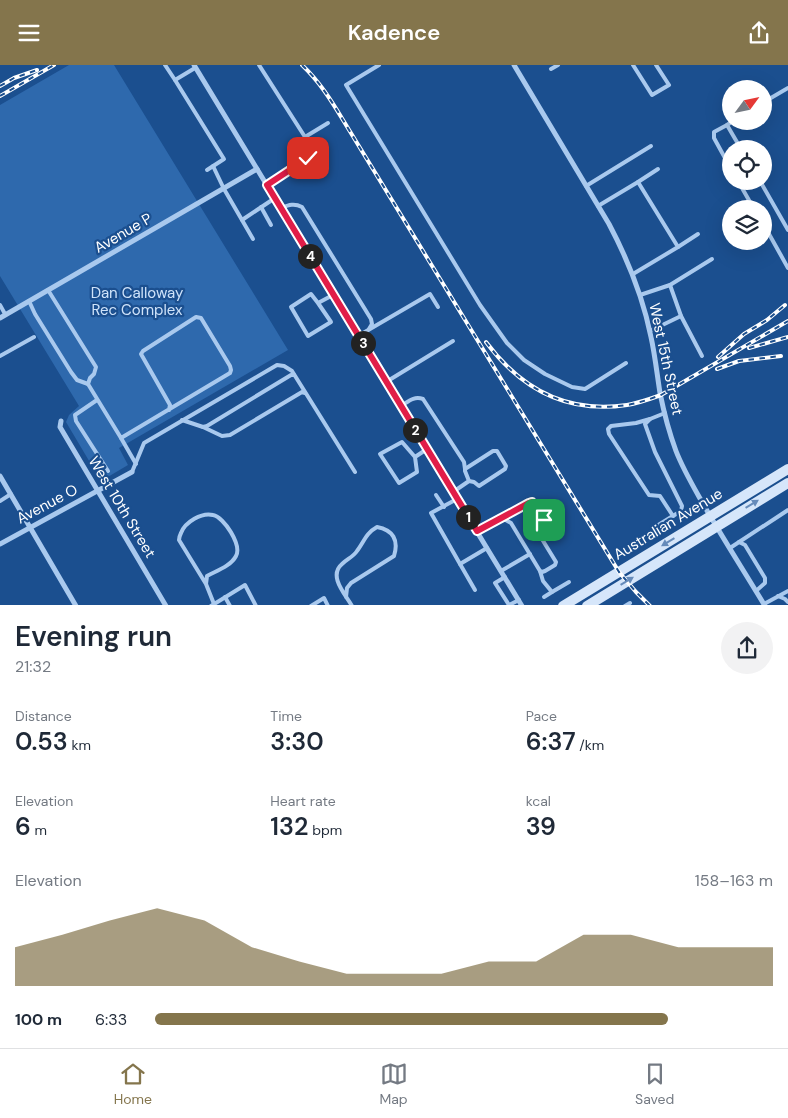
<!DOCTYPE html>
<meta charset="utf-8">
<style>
:root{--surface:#fff;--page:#f2f2f3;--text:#1f2937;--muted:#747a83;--line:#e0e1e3;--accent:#84754c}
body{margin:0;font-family:"DM Sans",sans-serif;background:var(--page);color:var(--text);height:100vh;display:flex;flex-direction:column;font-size:19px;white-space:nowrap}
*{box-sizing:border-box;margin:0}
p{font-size:16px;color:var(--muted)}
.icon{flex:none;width:28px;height:28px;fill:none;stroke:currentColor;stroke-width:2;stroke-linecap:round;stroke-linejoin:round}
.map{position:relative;height:540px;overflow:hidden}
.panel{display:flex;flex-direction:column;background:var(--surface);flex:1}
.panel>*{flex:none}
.needle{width:32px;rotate:57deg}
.fabs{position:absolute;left:722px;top:15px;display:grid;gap:10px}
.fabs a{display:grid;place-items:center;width:50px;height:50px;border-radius:50%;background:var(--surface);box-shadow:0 5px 20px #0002;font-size:25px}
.pin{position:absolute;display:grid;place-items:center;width:42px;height:42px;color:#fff;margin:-21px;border-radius:10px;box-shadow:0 2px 8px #0006}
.km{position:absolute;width:25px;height:25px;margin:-12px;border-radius:50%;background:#222;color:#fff;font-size:14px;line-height:25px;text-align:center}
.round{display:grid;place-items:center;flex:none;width:52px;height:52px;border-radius:26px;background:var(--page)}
.summary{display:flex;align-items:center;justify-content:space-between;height:85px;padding:0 15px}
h1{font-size:28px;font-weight:600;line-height:38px}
.stats{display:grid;grid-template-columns:repeat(3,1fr);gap:8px;height:85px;padding:5px 15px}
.stats div{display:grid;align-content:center}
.stats b{font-size:25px;font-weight:600}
.stats small{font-size:14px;font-weight:400}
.stats p{font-size:14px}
.chart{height:140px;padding:10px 15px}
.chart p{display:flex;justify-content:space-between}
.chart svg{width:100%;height:90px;margin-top:5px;fill:var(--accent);opacity:.7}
ul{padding:0 15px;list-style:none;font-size:16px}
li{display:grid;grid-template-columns:80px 60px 1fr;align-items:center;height:38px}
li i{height:12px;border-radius:6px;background:var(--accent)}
header{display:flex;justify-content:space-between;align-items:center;height:65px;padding:0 15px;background:var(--accent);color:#fff;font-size:22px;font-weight:600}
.tab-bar{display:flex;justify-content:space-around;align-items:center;height:70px;border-top:1px solid var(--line);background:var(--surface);font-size:14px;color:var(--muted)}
.tab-bar a{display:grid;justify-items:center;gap:2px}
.tab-bar .active{color:var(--accent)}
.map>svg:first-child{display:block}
.green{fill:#2e69ad}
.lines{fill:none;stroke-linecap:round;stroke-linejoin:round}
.service{stroke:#a9c9ee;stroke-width:4}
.minor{stroke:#a9c9ee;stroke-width:5}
.secondary{stroke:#d6e6fa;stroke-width:10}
.rail-casing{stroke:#fff;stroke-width:4}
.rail{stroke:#1b4f8f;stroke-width:2;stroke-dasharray:5.5;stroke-linecap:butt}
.oneway{fill:#668bba}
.route-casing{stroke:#fff;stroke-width:10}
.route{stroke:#e11d48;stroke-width:6}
.labels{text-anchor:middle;stroke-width:4.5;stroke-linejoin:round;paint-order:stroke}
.street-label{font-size:15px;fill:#fff;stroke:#1b4f8f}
.park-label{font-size:15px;fill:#cfe3fa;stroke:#1b4f8f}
</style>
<header><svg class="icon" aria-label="menu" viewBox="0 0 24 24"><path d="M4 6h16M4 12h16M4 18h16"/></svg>Kadence<svg class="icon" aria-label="share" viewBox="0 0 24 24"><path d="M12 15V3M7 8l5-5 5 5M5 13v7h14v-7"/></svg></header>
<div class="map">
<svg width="788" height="541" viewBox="0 0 788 541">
<rect width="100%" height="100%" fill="#1b4f8f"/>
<polygon class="green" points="69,0 114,0 288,285 119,383 128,400 101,416 66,357 69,350 79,341 0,211 0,40"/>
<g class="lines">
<g class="service">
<polyline points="165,0 175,15 195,3"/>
<polyline points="259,0 305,72 308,93 267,120"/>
<polyline points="379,0 346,20 480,240 507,278 524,295 545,309 572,322 585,324 626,298"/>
<polyline points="633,0 652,30 669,20 656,0"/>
<polyline points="551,4 558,0"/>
<polyline points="175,15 224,94 207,105"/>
<polyline points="764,37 788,23"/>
<polyline points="733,56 727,60 741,84"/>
<polyline points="727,60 714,67 714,73 731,104"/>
<polyline points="305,72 328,58"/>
<polyline points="213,101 224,124 253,174"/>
<polyline points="738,116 754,144"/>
<polyline points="760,116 788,165"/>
<polyline points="638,117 658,104"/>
<polyline points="586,121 651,81"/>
<polyline points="598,141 638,117 678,182 633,209"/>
<polyline points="261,142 271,160"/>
<path d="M281,143C289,140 294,138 302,142L371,254L372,259L369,264"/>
<polyline points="242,155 275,133"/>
<polyline points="764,160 788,203"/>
<polyline points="678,182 698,169"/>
<polyline points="670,220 712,194"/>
<polyline points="48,225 96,302 94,309 90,313 88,319 121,373 230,308 231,305 230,301 201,253 196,252 143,286 141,289 170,340 169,345"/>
<polyline points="640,230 670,220 681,251"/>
<polyline points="29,236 35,249 71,307 77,315 88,319"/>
<polyline points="318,238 331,257 308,271 291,242 311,229 318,238 333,230"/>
<polyline points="0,240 5,249"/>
<polyline points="650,266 681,251 702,291"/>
<polyline points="358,271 430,229 438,242"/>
<polyline points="0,291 34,272"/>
<polyline points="386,317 453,276"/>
<polyline points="97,335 75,350 76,356 108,406"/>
<path d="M401,341C409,336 414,331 423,334L464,397L465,404"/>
<polyline points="650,354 636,358 611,361 608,364 609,369 649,430 660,431 673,451"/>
<polyline points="182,355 203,362 207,361 291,310 294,310"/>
<polyline points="203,362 222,371 230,370 302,327 305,328"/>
<polyline points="121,373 136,399"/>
<polyline points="415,392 402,377 380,389 399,418 417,407 415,392 427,384"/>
<polyline points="132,407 144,378 277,300 284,301 292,306 355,407"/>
<polyline points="453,427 469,416 474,417 479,421 505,404 506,401 497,386 493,386 465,404 465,406 469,416"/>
<polyline points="436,430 444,442"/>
<polyline points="457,434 431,448 460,499 487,483"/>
<polyline points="0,436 11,429"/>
<polyline points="655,462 681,446 682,441 655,387 645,359 650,354 665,348"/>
<path d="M477,467L500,453L504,454L511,458L540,506L542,507L545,506L555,500L556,497L537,466C539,462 543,460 544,455L532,437H529L500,453"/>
<polyline points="739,477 745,480 765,513 765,518 756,526"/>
<polyline points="730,483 788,445"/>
<polyline points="460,499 475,525"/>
<polyline points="501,506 530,489"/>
<polyline points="540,506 543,516 552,527 569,517"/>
<polyline points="505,512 495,518 509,540 519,535"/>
<path d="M206,519L179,475C179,473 180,470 181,468C185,457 202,447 213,450C224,452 242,480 236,491C231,501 216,506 207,511L206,519L214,539"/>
<polyline points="778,531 785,534 788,537"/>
<polyline points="225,532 230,541"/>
<path d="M346,532L347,523L351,518L394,491C399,475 393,465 377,462C366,468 364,477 357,486C353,492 347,494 342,499C328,511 345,529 352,541"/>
<polyline points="544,532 552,527"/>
<polyline points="764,539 788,526"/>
<polyline points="211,541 245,520 256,541"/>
<polyline points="311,541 324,533 328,541"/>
<polyline points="625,541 630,538"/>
</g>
<g class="minor">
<polyline points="194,0 522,541"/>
<path d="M514,0L609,159C628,195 643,232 651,272C655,290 657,309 660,328C664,348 669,367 676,386C683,404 693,421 702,437C722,472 744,506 765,541"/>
<polyline points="0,253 257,104"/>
<polyline points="61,356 60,362 166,541"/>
<polyline points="0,411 76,541"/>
<polyline points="0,479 132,407"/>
</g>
<g class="secondary">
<polyline points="563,541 788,404"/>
<polyline points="587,541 788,418"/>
</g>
<g class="rail-casing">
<g id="rail">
<path d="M302,0C319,16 331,35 343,55L619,507L636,527L650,541"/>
<polyline points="0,21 14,13 37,5"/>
<polyline points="0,31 54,0"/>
<path d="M486,277C521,324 567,349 627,340C639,338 650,334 661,330L788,256"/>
<polyline points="749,283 788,272"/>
<polyline points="718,292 744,269 767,255 785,240"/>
<polyline points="717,304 739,296 781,291"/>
</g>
</g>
<use href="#rail" class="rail"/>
</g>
<defs><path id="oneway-solid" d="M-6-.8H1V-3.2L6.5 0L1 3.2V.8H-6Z" transform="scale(1.25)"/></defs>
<g class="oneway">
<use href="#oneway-solid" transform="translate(752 439) rotate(-31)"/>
<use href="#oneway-solid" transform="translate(668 477) rotate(149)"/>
<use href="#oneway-solid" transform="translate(627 516) rotate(-31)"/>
</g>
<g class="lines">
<g class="route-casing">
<polyline id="route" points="308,93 267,120 477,466 529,438 532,437 544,455"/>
</g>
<use href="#route" class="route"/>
</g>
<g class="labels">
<g class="street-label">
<text transform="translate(123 168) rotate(-30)" y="5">Avenue P</text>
<text transform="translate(666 294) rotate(78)" y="5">West 15th Street</text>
<text transform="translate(47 439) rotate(-28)" y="5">Avenue O</text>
<text transform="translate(122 442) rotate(59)" y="5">West 10th Street</text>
<text transform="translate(668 459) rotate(-31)" y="5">Australian Avenue</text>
</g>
<g class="park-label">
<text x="137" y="233">Dan Calloway<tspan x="137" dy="17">Rec Complex</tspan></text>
</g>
</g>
</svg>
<div class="fabs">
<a><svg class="needle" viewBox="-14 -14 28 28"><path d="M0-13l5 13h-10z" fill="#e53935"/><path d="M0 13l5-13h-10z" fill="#747a83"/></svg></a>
<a><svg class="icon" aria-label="locate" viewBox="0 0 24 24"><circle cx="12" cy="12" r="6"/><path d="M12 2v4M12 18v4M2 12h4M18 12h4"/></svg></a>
<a><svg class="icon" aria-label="layers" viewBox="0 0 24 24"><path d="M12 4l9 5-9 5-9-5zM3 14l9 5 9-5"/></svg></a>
</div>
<div class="pin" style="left:544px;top:455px;background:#1e9e55"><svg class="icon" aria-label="arrive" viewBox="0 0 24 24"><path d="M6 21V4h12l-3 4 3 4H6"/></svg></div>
<div class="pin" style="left:308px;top:93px;background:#d93025"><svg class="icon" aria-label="check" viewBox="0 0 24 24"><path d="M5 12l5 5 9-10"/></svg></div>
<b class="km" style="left:468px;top:452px">1</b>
<b class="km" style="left:415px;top:365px">2</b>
<b class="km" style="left:363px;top:278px">3</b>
<b class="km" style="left:310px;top:191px">4</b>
</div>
<section class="panel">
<div class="summary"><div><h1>Evening run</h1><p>21:32</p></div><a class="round"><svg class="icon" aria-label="share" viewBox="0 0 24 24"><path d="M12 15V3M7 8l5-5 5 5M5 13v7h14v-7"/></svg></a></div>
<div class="stats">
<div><p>Distance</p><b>0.53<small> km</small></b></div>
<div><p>Time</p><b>3:30</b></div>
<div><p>Pace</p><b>6:37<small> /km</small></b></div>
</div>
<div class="stats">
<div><p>Elevation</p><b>6<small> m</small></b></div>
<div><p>Heart rate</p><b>132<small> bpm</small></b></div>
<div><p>kcal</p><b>39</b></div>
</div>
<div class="chart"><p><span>Elevation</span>158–163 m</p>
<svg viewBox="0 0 160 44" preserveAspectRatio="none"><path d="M0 44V25L10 19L20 12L30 6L40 12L50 25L60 32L70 38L80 38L90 38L100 32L110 32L120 19L130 19L140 25L150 25L160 25V44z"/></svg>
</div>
<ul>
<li><b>100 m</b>6:33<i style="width:83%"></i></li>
</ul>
</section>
<nav class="tab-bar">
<a class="active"><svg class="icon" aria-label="home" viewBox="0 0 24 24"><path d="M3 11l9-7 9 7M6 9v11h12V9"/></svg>Home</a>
<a><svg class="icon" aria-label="map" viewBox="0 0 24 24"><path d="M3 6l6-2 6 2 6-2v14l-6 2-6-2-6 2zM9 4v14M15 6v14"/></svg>Map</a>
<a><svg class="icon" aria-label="saved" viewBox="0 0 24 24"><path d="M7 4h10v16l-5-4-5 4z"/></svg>Saved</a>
</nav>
